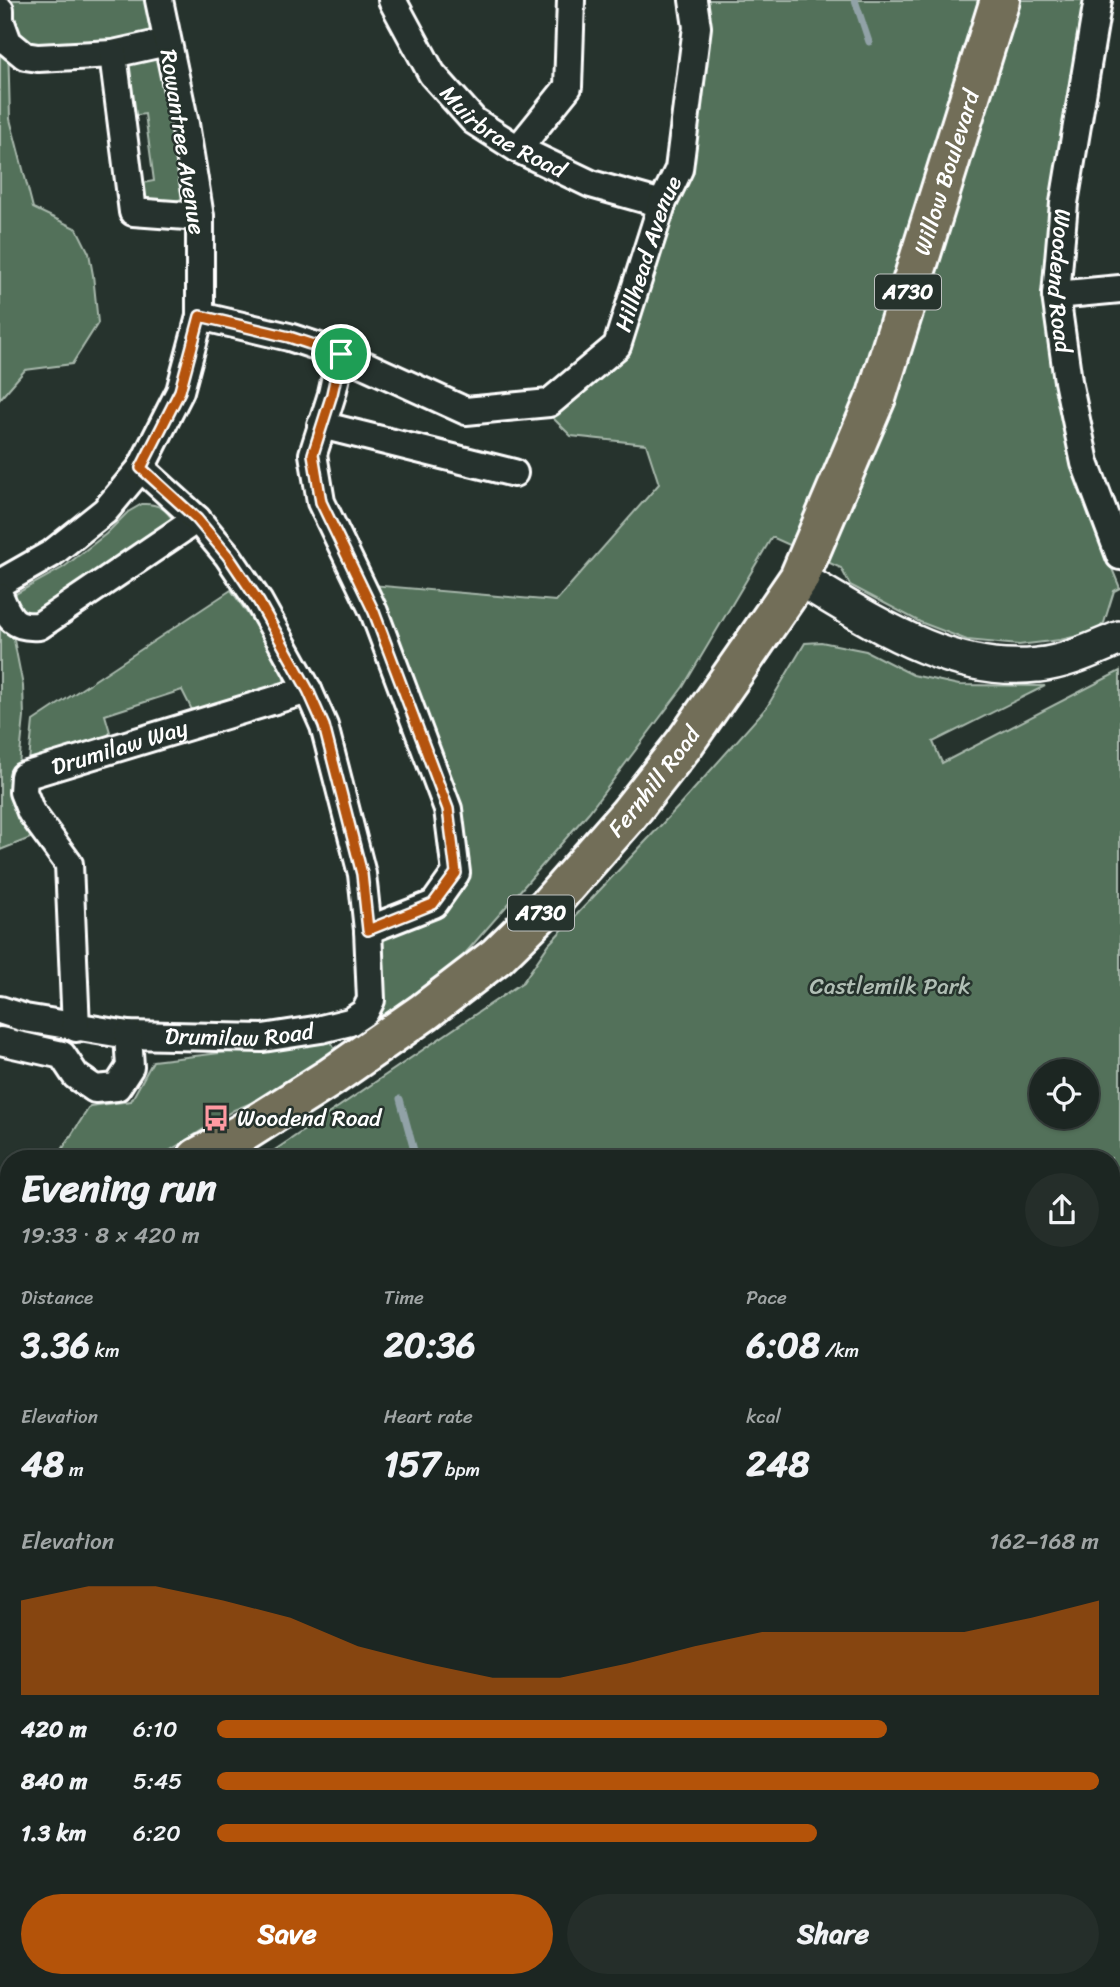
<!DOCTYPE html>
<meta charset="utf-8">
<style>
:root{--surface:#1c2622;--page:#252e2a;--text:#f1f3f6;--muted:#a0a5a5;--line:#3a4340;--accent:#b45309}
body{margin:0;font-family:Sriracha,sans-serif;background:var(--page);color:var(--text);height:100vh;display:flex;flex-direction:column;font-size:26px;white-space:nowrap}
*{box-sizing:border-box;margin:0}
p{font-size:23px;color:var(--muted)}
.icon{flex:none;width:38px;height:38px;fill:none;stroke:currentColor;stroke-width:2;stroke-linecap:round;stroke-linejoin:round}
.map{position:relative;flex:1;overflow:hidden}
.sheet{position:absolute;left:0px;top:1150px;width:1120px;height:838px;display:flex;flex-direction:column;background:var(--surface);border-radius:28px 28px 0 0;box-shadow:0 2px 5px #0004,0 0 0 2px var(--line)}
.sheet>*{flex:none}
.buttons{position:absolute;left:1029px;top:1059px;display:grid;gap:14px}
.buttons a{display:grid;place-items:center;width:70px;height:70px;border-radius:50%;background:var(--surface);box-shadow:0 2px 5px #0004,0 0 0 2px var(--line);font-size:35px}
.pin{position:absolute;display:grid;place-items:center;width:60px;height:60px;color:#fff;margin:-30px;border:4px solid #fff;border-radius:50%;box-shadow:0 2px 7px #0007}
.round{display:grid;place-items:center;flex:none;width:74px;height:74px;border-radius:37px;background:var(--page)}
.head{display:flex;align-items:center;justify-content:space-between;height:119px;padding:0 21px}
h1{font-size:38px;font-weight:700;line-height:52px}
.figures{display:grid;grid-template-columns:repeat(3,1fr);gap:10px;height:119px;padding:7px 21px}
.figures div{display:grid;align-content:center}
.figures b{font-size:35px;font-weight:700}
.figures small{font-size:19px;font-weight:400}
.figures p{font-size:19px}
.chart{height:196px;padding:14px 21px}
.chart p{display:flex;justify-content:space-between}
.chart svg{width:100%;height:126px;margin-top:7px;fill:var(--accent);opacity:.7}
.action{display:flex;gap:14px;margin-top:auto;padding:14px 21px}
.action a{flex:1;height:80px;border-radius:42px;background:var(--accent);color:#fff;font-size:28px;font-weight:700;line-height:80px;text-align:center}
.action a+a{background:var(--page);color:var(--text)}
ul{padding:0 21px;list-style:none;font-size:23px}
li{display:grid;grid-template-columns:112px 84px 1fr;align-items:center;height:52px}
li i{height:18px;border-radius:9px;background:var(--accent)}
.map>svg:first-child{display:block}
.built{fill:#394037}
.green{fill:#52715a;stroke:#a8b8ac;stroke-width:2;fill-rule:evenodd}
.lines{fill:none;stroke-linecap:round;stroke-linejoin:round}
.stream{stroke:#91a2a7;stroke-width:7}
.minor-casing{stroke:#fff;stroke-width:32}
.tertiary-casing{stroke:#fff;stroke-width:38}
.primary-casing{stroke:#fff;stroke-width:44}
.minor{stroke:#26332d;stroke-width:26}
.tertiary{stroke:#26332d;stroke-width:33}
.primary{stroke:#726e59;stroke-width:38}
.route-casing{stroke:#fff;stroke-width:14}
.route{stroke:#b45309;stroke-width:9}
.labels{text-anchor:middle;stroke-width:5;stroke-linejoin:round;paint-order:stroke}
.shield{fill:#26332d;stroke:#bec2c0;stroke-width:2}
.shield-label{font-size:21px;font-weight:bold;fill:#fff}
.street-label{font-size:23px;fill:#fff;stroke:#26332d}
.park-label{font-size:23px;fill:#b1bfb5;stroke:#26332d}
.poi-label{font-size:23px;fill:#fff;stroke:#26332d;text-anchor:start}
</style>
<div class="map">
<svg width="1120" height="1987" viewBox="0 0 1120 1987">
<rect width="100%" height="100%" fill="#26332d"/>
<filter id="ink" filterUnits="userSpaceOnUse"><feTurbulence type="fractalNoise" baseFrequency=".0143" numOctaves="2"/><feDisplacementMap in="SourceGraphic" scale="14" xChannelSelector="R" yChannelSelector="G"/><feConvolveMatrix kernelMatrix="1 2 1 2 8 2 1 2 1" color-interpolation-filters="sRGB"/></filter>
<g filter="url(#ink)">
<g class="built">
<polygon points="9,1670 9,1833 0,1824 0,1672"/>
<polygon points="190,1979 385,1979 383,1987 201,1987"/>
</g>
<g class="green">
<path d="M9,0H148C151,16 156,29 141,39L34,50L10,26Z"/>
<polygon points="706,0 1090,0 1054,351 1063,425 1081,493 1120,588 1114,591 1104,623 1095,632 1060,640 1019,645 967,640 920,622 850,585 841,568 772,537 683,687 589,812 455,965 373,1028 366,1023 379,936 460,885 372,585 556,601 659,484 646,444 571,436 547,412 626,346"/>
<polygon points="0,36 8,42 10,119 33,208 77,229 89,253 93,275 98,323 72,364 25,370 0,399"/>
<polygon points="152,57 163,66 186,190 183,198 169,205 144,201 137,184 154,181 145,114 129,116 126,63"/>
<path d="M142,504C158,503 166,509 174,522L131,554L119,555L79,584L44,613L26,617L13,602L14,595L64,567L106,534L128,512Z"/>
<polygon points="231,590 283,665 284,681 279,687 194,714 182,690 105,715 110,732 108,738 29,761 33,721"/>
<polygon points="0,616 14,640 23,686 24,717 16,794 33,837 0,850"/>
<path d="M821,642L866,651L913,675L959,685L1045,686L933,742L942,763L1120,671V1183L1111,1191V1158H978L977,1155L953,1158H263L523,982L549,944L679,806L767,707L805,643ZM1041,1071H1087V1116H1041Z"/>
<polygon points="330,1040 338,1054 286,1089 234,1110 158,1158 51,1158 58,1156 90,1106 131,1101 153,1061"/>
<polygon points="1111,1700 1120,1707 1120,1875 1111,1880"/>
<polygon points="1120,1919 1120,1987 1109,1987 1106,1979 1111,1979 1111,1923"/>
<polygon points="893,1979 1067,1979 1068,1981 1074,1979 1077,1987 892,1987"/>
</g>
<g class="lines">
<g class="stream">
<polyline points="855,0 869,42"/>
<polyline points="400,1099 416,1158"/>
<polyline points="0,1651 9,1648"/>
</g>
<g class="minor-casing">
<g id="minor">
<path id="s1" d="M392,0L432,74L474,121L518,149L591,184L662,204"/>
<path id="s2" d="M1098,0L1064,203L1056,295L1068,381L1085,463L1120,556"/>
<polyline points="0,10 0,20 8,42 25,56 38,58 113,54 167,42"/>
<polyline points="113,54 133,212 200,217"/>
<polyline points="518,149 568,87 571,0"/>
<polyline points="1056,295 1120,289"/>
<path id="s3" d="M200,316L289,337L341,354L466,411L549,403L617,346L662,204L679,169L697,27L693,0"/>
<polyline points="341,354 332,394 313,454 321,502 374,612 448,809 456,873 434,904 368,930"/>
<polyline points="321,425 514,473"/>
<polyline points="0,583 51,554 105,511 141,468 180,391 200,316 200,217 185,124 159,0"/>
<path d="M0,597C9,619 14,628 39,626L197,519"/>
<path id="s4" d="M0,1010L25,1018L128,1035L263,1038L321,1029L350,1022L365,1012L371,1000L368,930L362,874L324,726L308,690L259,602L228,556L197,519L141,468"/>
<path id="s5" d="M76,1028L69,864L31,812L23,792L24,776L308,690"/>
<polyline points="0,1041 62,1055 76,1076 95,1089 117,1087 130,1067 128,1035"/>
<polyline points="1111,1217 1120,1208"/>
<polyline points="1111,1691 1120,1694"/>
<polyline points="1111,1895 1120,1889"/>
<polyline points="0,1946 9,1953"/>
<polyline points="45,1979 56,1987"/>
<polyline points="696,1979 696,1987"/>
<polyline points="1088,1979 1090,1987"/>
<polyline points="472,1987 476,1979"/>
<polyline points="875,1987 875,1979"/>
</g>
</g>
<g class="tertiary-casing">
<g id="tertiary">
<path d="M799,578C870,620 951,676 1038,665C1067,662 1093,649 1120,638"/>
<polyline points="0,1872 9,1882"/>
<polyline points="119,1979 129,1987"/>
</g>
</g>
<g class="primary-casing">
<g id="primary">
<path id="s6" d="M197,1158L241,1134L331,1077L424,1012L497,956L549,905L629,814L684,744L751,648L799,578L877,395L1000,0"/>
<polyline points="0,1247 9,1244"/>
</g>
</g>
<use href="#minor" class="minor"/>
<use href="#tertiary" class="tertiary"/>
<use href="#primary" class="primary"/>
</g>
</g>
<g class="lines" filter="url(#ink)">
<g class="route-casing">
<polygon id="route" points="200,316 289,337 341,354 332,394 313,454 321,502 374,612 448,809 456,873 433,904 368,930 362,874 324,726 308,690 259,602 228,556 197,519 141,468 180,391"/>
</g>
<use href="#route" class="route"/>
</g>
<defs>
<g id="bus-bare" transform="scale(2.1)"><path d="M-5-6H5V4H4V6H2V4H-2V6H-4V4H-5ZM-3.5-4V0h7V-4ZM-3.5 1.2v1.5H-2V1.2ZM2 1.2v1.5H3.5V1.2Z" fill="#ff9aa2" stroke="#26332d" stroke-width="2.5" paint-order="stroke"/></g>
</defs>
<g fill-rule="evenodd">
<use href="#bus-bare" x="216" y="1118"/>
</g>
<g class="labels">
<g class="shield">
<rect x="875" y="274.5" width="66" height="35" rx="5"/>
<rect x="508" y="895.5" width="66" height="35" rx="5"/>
</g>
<g class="shield-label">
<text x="908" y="299">A730</text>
<text x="541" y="920">A730</text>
</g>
<g class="street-label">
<text dy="8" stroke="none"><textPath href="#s1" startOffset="177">Muirbrae Road</textPath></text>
<text transform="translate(183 142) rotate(81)" y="8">Rowantree Avenue</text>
<text dy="8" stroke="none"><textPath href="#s6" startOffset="1279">Willow Boulevard</textPath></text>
<text dy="8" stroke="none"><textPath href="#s3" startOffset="553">Hillhead Avenue</textPath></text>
<text dy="8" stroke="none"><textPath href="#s2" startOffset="284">Woodend Road</textPath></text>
<text dy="8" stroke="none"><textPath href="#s5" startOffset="366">Drumilaw Way</textPath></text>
<text dy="8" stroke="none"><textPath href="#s6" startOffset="597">Fernhill Road</textPath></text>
<text dy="8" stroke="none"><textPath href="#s4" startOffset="242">Drumilaw Road</textPath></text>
</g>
<g class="park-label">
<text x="890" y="994">Castlemilk Park</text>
</g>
<g class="poi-label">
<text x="237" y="1126">Woodend Road</text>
</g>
</g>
</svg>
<div class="buttons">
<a><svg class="icon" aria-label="locate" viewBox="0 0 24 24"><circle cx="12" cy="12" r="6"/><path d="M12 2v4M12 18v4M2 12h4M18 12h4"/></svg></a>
</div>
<div class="pin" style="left:341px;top:354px;background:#1e9e55"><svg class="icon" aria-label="arrive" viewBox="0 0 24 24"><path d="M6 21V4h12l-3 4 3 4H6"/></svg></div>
<section class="sheet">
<div class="head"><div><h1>Evening run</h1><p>19:33 · 8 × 420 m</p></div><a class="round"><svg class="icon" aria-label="share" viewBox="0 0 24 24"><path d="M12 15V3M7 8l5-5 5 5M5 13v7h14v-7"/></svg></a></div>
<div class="figures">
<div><p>Distance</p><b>3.36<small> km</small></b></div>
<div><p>Time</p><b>20:36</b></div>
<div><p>Pace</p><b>6:08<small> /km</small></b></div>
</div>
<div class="figures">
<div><p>Elevation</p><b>48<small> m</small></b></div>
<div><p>Heart rate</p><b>157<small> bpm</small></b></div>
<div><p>kcal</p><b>248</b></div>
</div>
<div class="chart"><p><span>Elevation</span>162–168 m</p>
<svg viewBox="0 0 160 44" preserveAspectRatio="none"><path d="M0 44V11L10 6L20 6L30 11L40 17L50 27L60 33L70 38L80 38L90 33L100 27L110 22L120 22L130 22L140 22L150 17L160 11V44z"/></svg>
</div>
<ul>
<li><b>420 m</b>6:10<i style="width:76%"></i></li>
<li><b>840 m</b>5:45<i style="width:100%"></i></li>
<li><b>1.3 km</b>6:20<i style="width:68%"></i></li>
</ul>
<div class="action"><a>Save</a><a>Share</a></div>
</section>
</div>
